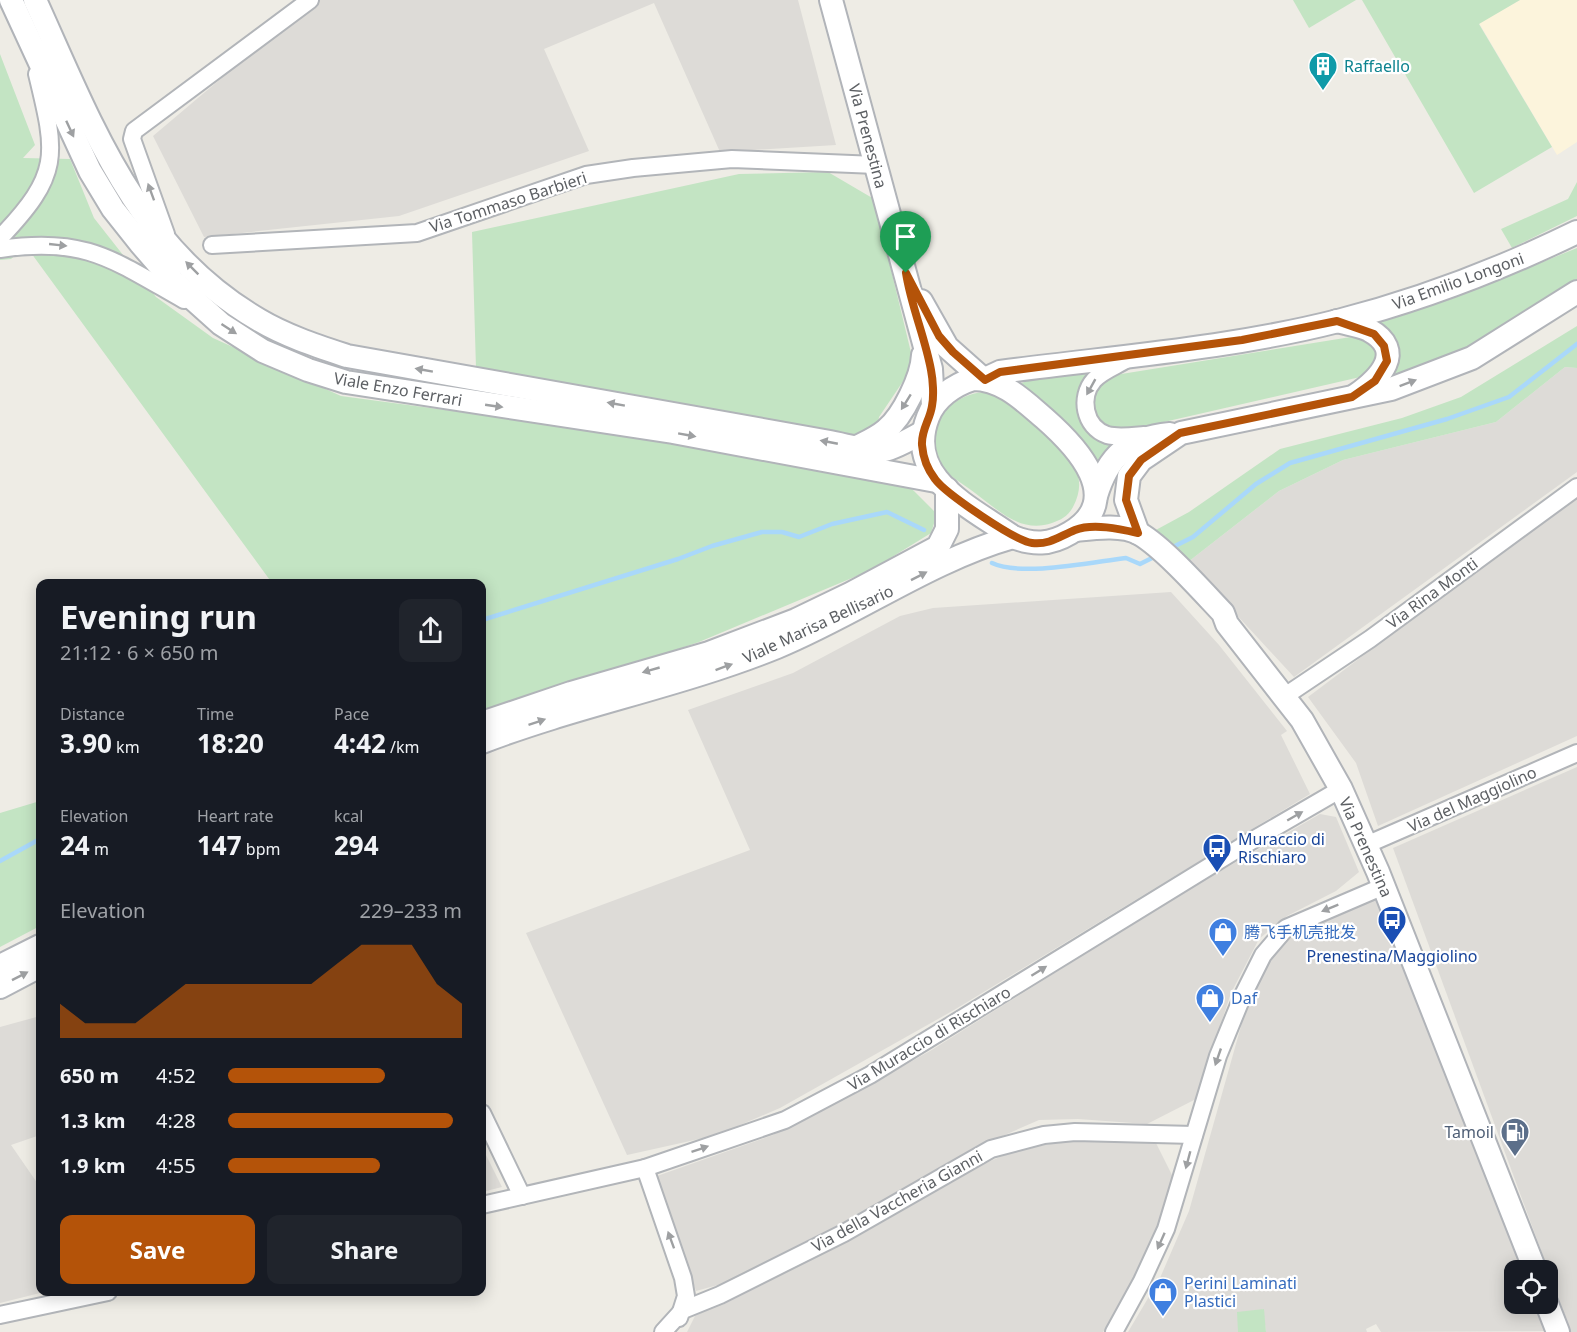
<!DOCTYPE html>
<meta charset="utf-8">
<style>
:root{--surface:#171b24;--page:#20242c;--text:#f1f3f6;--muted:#9ea1a6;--accent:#b45309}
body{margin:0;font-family:"Noto Sans","Noto Sans SC",sans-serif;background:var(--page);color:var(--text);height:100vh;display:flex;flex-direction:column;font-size:22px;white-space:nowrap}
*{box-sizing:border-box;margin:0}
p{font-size:20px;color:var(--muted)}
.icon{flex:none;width:33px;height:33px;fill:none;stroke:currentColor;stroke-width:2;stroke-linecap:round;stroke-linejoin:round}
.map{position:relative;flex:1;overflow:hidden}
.sheet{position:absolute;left:36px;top:579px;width:450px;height:717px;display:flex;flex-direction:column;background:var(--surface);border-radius:12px;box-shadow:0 3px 15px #0003}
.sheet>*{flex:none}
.tools{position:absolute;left:1504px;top:1260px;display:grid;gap:12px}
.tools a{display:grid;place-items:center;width:54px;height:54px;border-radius:12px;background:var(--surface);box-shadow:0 3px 15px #0003;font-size:30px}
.pin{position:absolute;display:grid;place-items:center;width:51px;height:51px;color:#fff;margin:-62px -26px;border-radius:50% 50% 50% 0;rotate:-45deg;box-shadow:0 0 6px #0007}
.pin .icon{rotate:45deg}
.round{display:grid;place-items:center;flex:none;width:63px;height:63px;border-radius:12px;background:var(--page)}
.headline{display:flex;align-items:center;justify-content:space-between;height:102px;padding:0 24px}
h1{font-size:33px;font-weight:700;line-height:45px}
.metrics{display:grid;grid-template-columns:repeat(3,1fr);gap:9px;height:102px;padding:6px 24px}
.metrics div{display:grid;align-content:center}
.metrics b{font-size:26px;font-weight:700}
.metrics small{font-size:16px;font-weight:400}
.metrics p{font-size:16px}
.chart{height:168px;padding:12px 24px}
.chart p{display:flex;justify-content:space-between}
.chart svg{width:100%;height:108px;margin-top:6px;fill:var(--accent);opacity:.7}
.button{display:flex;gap:12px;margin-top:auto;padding:12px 24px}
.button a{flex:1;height:69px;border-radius:12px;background:var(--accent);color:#fff;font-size:24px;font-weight:700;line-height:69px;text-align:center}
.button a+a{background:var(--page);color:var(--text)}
ul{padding:0 24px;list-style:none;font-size:20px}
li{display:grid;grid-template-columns:96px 72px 1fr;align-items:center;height:45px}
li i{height:15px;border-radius:8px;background:var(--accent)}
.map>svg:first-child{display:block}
.commercial{fill:#fcf4dc}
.industrial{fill:#dddbd7}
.green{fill:#c3e4c3}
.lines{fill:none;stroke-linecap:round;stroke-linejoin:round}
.stream{stroke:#a9d8fa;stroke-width:4.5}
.street-casing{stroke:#b2b5b9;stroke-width:20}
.secondary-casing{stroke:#b1b4b9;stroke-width:26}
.street{stroke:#fff;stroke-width:16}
.secondary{stroke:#fff;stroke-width:22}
.oneway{fill:#9ea0a2}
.route-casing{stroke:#fff;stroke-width:12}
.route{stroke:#b45309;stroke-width:8}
.labels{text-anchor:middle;stroke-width:4.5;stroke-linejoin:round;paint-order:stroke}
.culture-label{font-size:16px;fill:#0d838f;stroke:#fff;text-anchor:start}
.street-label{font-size:16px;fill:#5d6064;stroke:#fff}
.transit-label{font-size:16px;fill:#164399;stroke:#fff;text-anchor:start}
.shop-label{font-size:16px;fill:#366cbe;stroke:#fff;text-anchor:start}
.service-label{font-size:16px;fill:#4e5e75;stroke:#fff;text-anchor:end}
</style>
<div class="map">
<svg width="1577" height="1332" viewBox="0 0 1577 1332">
<rect width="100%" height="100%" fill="#eeece5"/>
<polygon class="commercial" points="1520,0 1577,0 1577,142 1557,155 1479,23"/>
<g class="industrial">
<polygon points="314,0 798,0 836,145 720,152 654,3 544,49 589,151 399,216 204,237 153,136"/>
<polygon points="1565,367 1577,368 1577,472 1294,677 1188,562 1279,491 1343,460 1496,422"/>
<polygon points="1577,495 1577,736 1378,826 1356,763 1308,697"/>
<polygon points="1171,592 1219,645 1287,731 1281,735 1310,794 954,1010 780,1108 717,1135 627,1155 526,933 750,850 688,710 793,673 900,616 933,608"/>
<polygon points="1577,767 1577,1332 1571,1332 1393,848"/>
<polygon points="1320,814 1336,817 1359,872 1336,891 1287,916 1259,939 1231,993 1196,1099 1147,1124 1078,1119 1039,1120 975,1148 838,1229 725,1283 696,1291 657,1176 773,1135 851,1095 930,1051 1189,889"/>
<polygon points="1378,895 1526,1270 1515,1270 1515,1304 1538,1304 1548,1331 1381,1332 1376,1324 1366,1329 1367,1332 1266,1332 1263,1309 1238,1332 1128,1332 1160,1278 1189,1211 1245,1012 1268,957 1293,930"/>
<polygon points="40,1016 40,1135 11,1145 40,1187 40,1292 44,1292 0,1303 0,1027"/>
<polygon points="1064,1141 1156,1143 1176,1183 1126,1297 1103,1332 687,1332 695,1316 852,1237 964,1172 1012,1152"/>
<polygon points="482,1147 502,1187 482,1192"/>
</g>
<g class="green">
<polygon points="1293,0 1356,0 1309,28"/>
<polygon points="1362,0 1520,0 1479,24 1552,147 1474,193"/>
<polygon points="0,54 35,145 23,158 70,159 94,218 156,297 213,338 341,396 490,416 476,368 472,232 739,174 828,172 874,199 914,365 879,417 869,481 911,488 937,514 931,533 871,570 699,642 482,715 482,584 272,583 26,246 11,259 0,260"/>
<polygon points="1577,182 1577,216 1512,248 1501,229 1568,199"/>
<polygon points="1577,248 1577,279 1467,349 1388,380 1393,337 1386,328 1372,324 1454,298"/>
<polygon points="1577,326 1577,368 1565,367 1496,422 1343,460 1279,491 1188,562 1154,531 1189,512 1280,449 1402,418 1461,397"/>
<path d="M1357,336H1365L1381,353L1369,375L1129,430L1111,431C1088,411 1084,397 1109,376Z"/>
<polygon points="1096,369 1081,391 1114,445 1099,466 1019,384 1038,377"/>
<path d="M983,392C1014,398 1047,438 1071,459C1081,476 1082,490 1073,507C1068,516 1061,520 1052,523C1021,534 998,510 975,493C962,483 944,474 937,460C921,426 951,395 983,392Z"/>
<polygon points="40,801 40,926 0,947 0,813"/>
<polygon points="1264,1309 1266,1332 1238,1332 1237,1312"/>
</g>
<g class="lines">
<g class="stream">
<polyline points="1169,549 1193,537 1256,484 1290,463 1447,419 1509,397 1577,344"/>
<path d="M992,563C1022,577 1092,562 1126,558L1140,564L1156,556"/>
<polyline points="482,620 678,559 712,546 762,532 782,532 799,537 832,524 887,512 924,530"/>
<polyline points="0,861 40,839"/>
</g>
<g class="street-casing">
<g id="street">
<polyline points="166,234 132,139 134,131 310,0"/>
<path d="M0,238C61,174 57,156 37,74"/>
<polyline points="212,245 417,233 586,175 633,168 732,159 876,165"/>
<path d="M0,249C85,236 113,260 184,300"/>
<path d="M1126,360C1116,366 1102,371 1094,380C1079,397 1084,427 1107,435C1118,438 1132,436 1144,435"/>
<polyline points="1285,696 1370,639 1577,487"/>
<polyline points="1366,845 1577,753"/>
<polyline points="482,1113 522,1196"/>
<polyline points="645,1168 683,1278 686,1296 679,1318"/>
<polyline points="482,1205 645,1168 785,1120 870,1075 1241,847 1341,789"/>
<polyline points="0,1315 108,1292"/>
<polyline points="663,1332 683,1310 720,1295 844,1233 991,1149 1044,1135 1075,1132 1194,1135"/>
<polyline points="1114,1332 1142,1281 1166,1229 1218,1056 1243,995 1263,955 1286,928 1384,886"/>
</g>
</g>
<g class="secondary-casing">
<g id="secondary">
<polyline points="11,0 90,171 113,209 140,243 173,281 221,324 263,351 308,370 346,382 673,432 936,481"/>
<path d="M35,0C91,123 135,248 259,320C286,336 317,346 347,356L830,442C880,452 876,459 923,432"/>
<polyline points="831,0 931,369 933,406"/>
<polyline points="921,301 947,347 983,379"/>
<path d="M1337,321C1347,324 1359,325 1369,330C1407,351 1379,379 1356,395"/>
<path d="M973,379C1002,379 1023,400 1044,418C1076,446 1127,499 1070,533C1050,545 1033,545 1013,537C971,507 904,478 928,417C935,398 954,385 973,379Z"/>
<path d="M985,379L1000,372C1112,357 1228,349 1338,321C1420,300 1501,269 1577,232"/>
<path d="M857,447C867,442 878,437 886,430C903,416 922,377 923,355"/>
<path d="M1096,496C1108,456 1128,438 1170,434"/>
<path d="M1076,530C1094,528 1123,524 1140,534C1165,549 1202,591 1223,613L1227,624L1302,720L1341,789L1378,872L1535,1270"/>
<polyline points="1138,533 1126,500 1129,476 1141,460 1181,433 1391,389 1472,358 1577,292"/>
<polyline points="482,723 571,693 709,653 796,620 850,594 938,547 947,529 947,489"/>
<path d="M482,742C578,705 681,686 777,647C857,614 929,561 1013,537"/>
<polyline points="0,966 40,946"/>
<polyline points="0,987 40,966"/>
<polyline points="1547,1304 1558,1332"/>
</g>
</g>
<use href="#street" class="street"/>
<use href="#secondary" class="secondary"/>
</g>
<defs><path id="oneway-solid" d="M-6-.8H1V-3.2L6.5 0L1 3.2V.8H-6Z" transform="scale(1.5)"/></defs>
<g class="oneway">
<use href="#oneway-solid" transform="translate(70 129) rotate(65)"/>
<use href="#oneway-solid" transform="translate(151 192) rotate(-110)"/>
<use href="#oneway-solid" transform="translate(58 245) rotate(6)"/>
<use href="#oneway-solid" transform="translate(192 268) rotate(-135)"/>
<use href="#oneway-solid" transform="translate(229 329) rotate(33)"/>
<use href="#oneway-solid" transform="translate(424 370) rotate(-170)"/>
<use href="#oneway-solid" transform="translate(1408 383) rotate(-21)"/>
<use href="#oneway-solid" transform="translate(1091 387) rotate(119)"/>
<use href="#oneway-solid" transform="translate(906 402) rotate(122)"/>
<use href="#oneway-solid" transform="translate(616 404) rotate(-170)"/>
<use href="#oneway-solid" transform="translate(494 406) rotate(8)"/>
<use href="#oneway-solid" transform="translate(687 435) rotate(10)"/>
<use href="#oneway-solid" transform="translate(829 442) rotate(-169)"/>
<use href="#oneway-solid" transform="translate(919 576) rotate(-27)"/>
<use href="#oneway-solid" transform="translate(724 667) rotate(-20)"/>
<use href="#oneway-solid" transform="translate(651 670) rotate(164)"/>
<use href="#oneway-solid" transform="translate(537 722) rotate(-19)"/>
<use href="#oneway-solid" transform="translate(1295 816) rotate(-30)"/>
<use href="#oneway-solid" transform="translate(1330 908) rotate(158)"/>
<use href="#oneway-solid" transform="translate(1039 971) rotate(-32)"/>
<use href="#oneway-solid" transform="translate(20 976) rotate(-27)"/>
<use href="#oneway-solid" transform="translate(1218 1057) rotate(109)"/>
<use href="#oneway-solid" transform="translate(700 1149) rotate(-19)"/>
<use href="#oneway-solid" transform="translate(1188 1160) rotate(105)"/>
<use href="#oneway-solid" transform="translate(671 1240) rotate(-110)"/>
<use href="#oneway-solid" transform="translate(1161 1241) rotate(114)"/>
</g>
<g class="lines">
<g class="route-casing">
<path id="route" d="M906,273L939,336L953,352L985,380L1000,372L1242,340L1337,321L1374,334L1384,346L1387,361L1375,381L1352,397L1180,433L1141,460L1129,476L1126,500L1138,533C1120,529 1093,523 1075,530C1060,536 1050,545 1032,543C1015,541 945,493 935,479C928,470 923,457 922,445C921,430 930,420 932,406C934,396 933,380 931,370C925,337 911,306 906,273Z"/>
</g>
<use href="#route" class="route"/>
</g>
<defs>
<g id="building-pin" transform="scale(1.5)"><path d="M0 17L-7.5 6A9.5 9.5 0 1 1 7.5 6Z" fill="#0f9aa8" stroke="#fff"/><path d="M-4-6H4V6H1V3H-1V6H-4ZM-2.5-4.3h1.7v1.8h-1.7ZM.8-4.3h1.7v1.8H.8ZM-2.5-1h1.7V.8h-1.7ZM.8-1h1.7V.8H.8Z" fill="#fff"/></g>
<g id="bus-pin" transform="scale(1.5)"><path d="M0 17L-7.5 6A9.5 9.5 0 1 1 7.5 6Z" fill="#1a4fb4" stroke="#fff"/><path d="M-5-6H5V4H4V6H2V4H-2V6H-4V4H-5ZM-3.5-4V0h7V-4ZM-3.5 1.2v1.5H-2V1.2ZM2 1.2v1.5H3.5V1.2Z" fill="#fff"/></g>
<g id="shop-pin" transform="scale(1.5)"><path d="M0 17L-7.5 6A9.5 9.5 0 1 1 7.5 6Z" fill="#3f7fe0" stroke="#fff"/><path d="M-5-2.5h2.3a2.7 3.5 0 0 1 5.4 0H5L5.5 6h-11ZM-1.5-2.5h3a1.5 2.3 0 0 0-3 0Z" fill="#fff"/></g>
<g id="fuel-pin" transform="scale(1.5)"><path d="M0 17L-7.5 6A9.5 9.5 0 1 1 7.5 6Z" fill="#5c6f8a" stroke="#fff"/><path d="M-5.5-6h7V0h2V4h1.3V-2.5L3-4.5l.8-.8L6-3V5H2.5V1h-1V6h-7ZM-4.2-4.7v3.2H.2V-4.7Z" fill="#fff"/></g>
</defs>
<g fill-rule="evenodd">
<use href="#building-pin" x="1323" y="66"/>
<use href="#bus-pin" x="1217" y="848"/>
<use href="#bus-pin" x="1392" y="920"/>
<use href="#shop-pin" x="1223" y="932"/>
<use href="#shop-pin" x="1210" y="998"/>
<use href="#fuel-pin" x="1515" y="1132"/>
<use href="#shop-pin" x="1163" y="1292"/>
</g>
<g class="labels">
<g class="culture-label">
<text x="1344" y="72">Raffaello</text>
</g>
<g class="street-label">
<text transform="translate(868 136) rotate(75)" y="6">Via Prenestina</text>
<text transform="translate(508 202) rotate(-18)" y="6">Via Tommaso Barbieri</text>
<text transform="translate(1458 281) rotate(-20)" y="6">Via Emilio Longoni</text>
<text transform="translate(398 389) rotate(10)" y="6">Viale Enzo Ferrari</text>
<text transform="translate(1432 593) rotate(-36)" y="6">Via Rina Monti</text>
<text transform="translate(818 624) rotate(-25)" y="6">Viale Marisa Bellisario</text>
<text transform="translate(1472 799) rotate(-24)" y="6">Via del Maggiolino</text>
<text transform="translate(1366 847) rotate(66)" y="6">Via Prenestina</text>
<text transform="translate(929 1038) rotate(-31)" y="6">Via Muraccio di Rischiaro</text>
<text transform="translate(897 1201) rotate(-29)" y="6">Via della Vaccheria Gianni</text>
</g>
<g class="transit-label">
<text x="1238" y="845">Muraccio di<tspan x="1238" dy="18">Rischiaro</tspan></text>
<text x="1392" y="962" text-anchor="middle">Prenestina/Maggiolino</text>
</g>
<g class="shop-label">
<text x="1244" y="938">腾飞手机壳批发</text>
<text x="1231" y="1004">Daf</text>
<text x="1184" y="1289">Perini Laminati<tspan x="1184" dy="18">Plastici</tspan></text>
</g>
<g class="service-label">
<text x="1494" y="1138">Tamoil</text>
</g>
</g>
</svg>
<div class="tools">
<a><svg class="icon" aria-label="locate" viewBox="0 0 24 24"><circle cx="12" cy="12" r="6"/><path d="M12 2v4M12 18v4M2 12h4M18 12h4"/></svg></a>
</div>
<div class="pin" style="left:906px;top:273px;background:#1e9e55"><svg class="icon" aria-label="arrive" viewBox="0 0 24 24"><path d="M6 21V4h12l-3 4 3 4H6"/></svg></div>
<section class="sheet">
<div class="headline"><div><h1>Evening run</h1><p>21:12 · 6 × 650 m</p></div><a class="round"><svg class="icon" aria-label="share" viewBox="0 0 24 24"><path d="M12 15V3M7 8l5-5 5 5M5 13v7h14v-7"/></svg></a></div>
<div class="metrics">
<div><p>Distance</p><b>3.90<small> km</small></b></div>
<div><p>Time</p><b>18:20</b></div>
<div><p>Pace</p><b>4:42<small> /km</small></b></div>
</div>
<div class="metrics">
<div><p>Elevation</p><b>24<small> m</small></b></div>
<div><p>Heart rate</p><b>147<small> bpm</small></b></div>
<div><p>kcal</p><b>294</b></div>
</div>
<div class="chart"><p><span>Elevation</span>229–233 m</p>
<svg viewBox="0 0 160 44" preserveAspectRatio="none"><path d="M0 44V30L10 38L20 38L30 38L40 30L50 22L60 22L70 22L80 22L90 22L100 22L110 14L120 6L130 6L140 6L150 22L160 30V44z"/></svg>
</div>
<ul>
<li><b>650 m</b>4:52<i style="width:67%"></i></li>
<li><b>1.3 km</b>4:28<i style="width:96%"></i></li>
<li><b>1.9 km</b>4:55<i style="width:65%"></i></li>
</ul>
<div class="button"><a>Save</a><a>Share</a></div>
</section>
</div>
